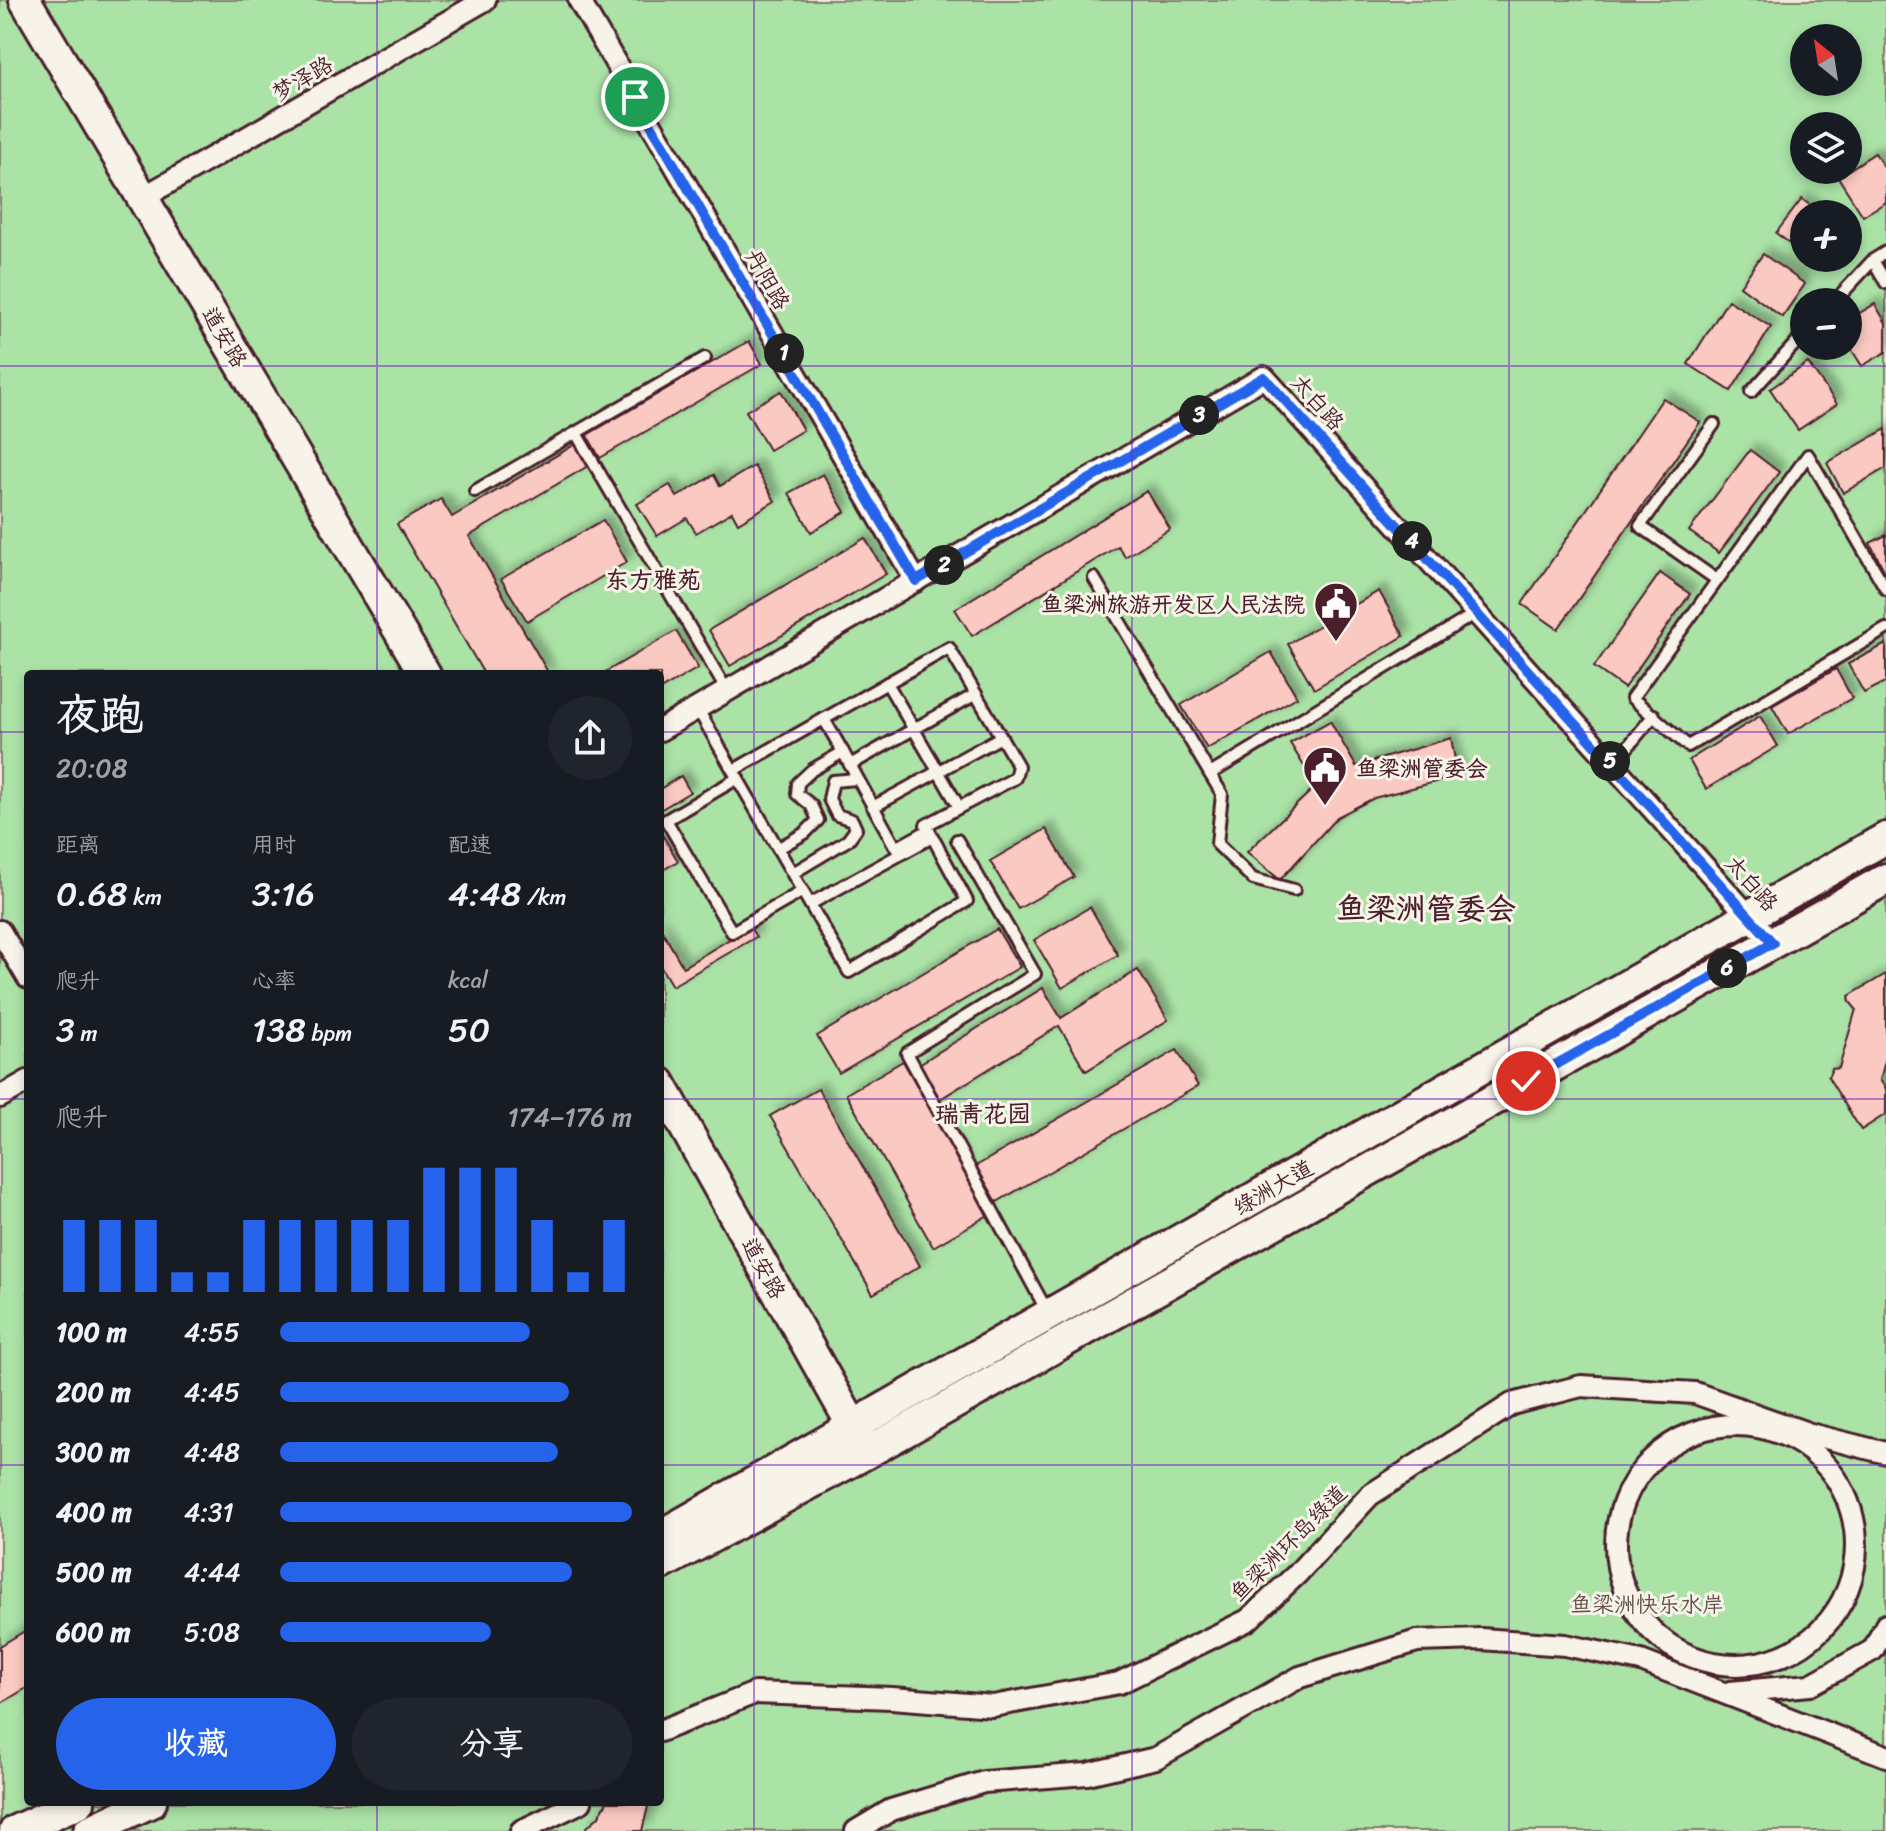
<!DOCTYPE html>
<html lang="zh">
<meta charset="utf-8">
<style>
:root{--surface:#171b24;--page:#20242c;--text:#f1f3f6;--muted:#9ea1a6;--accent:#2563eb}
body{margin:0;font-family:Sriracha,"LXGW WenKai TC",sans-serif;background:var(--page);color:var(--text);height:100vh;display:flex;flex-direction:column;font-size:30px;white-space:nowrap}
*{box-sizing:border-box;margin:0}
p{font-size:26px;color:var(--muted)}
.icon{flex:none;width:44px;height:44px;fill:none;stroke:currentColor;stroke-width:2;stroke-linecap:round;stroke-linejoin:round}
.map{position:relative;flex:1;overflow:hidden}
.drawer{position:absolute;left:24px;top:670px;width:640px;height:1136px;display:flex;flex-direction:column;background:var(--surface);border-radius:8px;box-shadow:0 4px 12px #0003}
.drawer>*{flex:none}
.needle{width:52px;rotate:330deg}
.buttons{position:absolute;left:1790px;top:24px;display:grid;gap:16px}
.buttons a{display:grid;place-items:center;width:72px;height:72px;border-radius:50%;background:var(--surface);box-shadow:0 4px 12px #0003;font-size:40px}
.pin{position:absolute;display:grid;place-items:center;width:68px;height:68px;color:#fff;margin:-34px;border:4px solid #fff;border-radius:50%;box-shadow:0 2px 8px #0007}
.km{position:absolute;width:40px;height:40px;margin:-20px;border-radius:50%;background:#222;color:#fff;font-size:22px;line-height:40px;text-align:center}
.round{display:grid;place-items:center;flex:none;width:84px;height:84px;border-radius:42px;background:var(--page)}
.head{display:flex;align-items:center;justify-content:space-between;height:136px;padding:0 32px}
h1{font-size:44px;font-weight:600;line-height:60px}
.stats{display:grid;grid-template-columns:repeat(3,1fr);gap:12px;height:136px;padding:8px 32px}
.stats div{display:grid;align-content:center}
.stats b{font-size:34px;font-weight:600}
.stats small{font-size:22px;font-weight:400}
.stats p{font-size:22px}
.chart{height:224px;padding:16px 32px}
.chart p{display:flex;justify-content:space-between}
.chart svg{width:100%;height:144px;margin-top:8px;stroke:var(--accent);stroke-width:6}
.cta{display:flex;gap:16px;margin-top:auto;padding:16px 32px}
.cta a{flex:1;height:92px;border-radius:48px;background:var(--accent);color:#fff;font-size:32px;font-weight:600;line-height:92px;text-align:center}
.cta a+a{background:var(--page);color:var(--text)}
ul{padding:0 32px;list-style:none;font-size:26px}
li{display:grid;grid-template-columns:128px 96px 1fr;align-items:center;height:60px}
li i{height:20px;border-radius:10px;background:var(--accent)}
.map>svg:first-child{display:block}
.green{fill:#abe3a7;stroke:#7a8169;stroke-width:2;fill-rule:evenodd}
.building{fill:#fac9c2;stroke:#4a1f2b;stroke-width:2;filter:url(#shadow)}
.lines{fill:none;stroke-linecap:round;stroke-linejoin:round}
.lane-casing{stroke:#4a1f2b;stroke-width:16}
.street-casing{stroke:#4a1f2b;stroke-width:26}
.secondary-casing{stroke:#4a1f2b;stroke-width:36}
.lane{stroke:#f7f3e8;stroke-width:10}
.street{stroke:#f7f3e8;stroke-width:20}
.secondary{stroke:#f7f3e8;stroke-width:30}
.route-casing{stroke:#fff;stroke-width:16}
.route{stroke:#2563eb;stroke-width:10}
.grid{fill:none;stroke:#7b2cbf;stroke-width:2;stroke-opacity:0.55}
.labels{text-anchor:middle;stroke-width:6;stroke-linejoin:round;paint-order:stroke}
.street-label{font-size:22px;fill:#4a1f2b;stroke:#f7f3e8}
.poi-label{font-size:22px;font-weight:bold;fill:#4a1f2b;stroke:#f7f3e8;text-anchor:end}
.park-label{font-size:22px;fill:#62504a;stroke:#f7f3e8}
.neighbourhood-label{font-size:24px;font-weight:bold;fill:#4a1f2b;stroke:#f7f3e8}
.district-label{font-size:30px;font-weight:bold;fill:#4a1f2b;stroke:#f7f3e8}
</style>
<div class="map">
<svg width="1886" height="1831" viewBox="0 0 1886 1831">
<defs>
<filter id="shadow"><feDropShadow dx="7" dy="-7" stdDeviation="4" flood-color="#0004"/></filter>
</defs>
<rect width="100%" height="100%" fill="#f8e6dd"/>
<filter id="ink" filterUnits="userSpaceOnUse"><feTurbulence type="fractalNoise" baseFrequency=".0125" numOctaves="2"/><feDisplacementMap in="SourceGraphic" scale="16" xChannelSelector="R" yChannelSelector="G"/><feConvolveMatrix kernelMatrix="1 2 1 2 8 2 1 2 1" color-interpolation-filters="sRGB"/></filter>
<g filter="url(#ink)">
<path class="green" d="M0,0H1886V1831H0ZM1804,38H1848V82H1804ZM1804,126H1848V170H1804ZM1804,214H1848V258H1804ZM1804,302H1848V346H1804ZM28,674H660V1802H28Z"/>
<g class="building">
<polygon points="1875,153 1886,170 1886,202 1863,216 1838,177"/>
<polygon points="1802,199 1821,214 1804,214 1804,254 1776,233"/>
<polygon points="1763,254 1805,284 1782,317 1740,286"/>
<polygon points="1728,300 1771,327 1731,391 1688,364"/>
<polygon points="1875,304 1886,323 1886,352 1862,366 1848,344 1848,320"/>
<polygon points="749,341 762,364 600,458 587,435"/>
<polygon points="1808,363 1837,404 1798,430 1770,389"/>
<polygon points="781,391 803,430 769,450 746,411"/>
<polygon points="1663,398 1700,422 1558,629 1522,604"/>
<polygon points="1886,429 1886,468 1843,493 1827,463"/>
<polygon points="576,444 588,466 469,536 549,674 484,674 397,524 441,499 452,517"/>
<polygon points="1750,450 1779,472 1719,553 1689,531"/>
<polygon points="754,466 775,501 738,523 732,512 696,533 687,518 657,536 637,504 670,485 677,497 714,475 720,486"/>
<polygon points="823,474 845,512 811,532 789,493"/>
<polygon points="1147,491 1170,529 1125,557 1118,546 972,636 955,609"/>
<polygon points="603,520 627,562 527,621 501,579"/>
<polygon points="1886,535 1886,574 1870,543"/>
<polygon points="865,538 886,574 730,666 709,630"/>
<polygon points="1660,573 1690,594 1624,688 1594,667"/>
<polygon points="1379,591 1404,636 1314,689 1288,644"/>
<polygon points="676,631 698,668 660,690 660,674 602,674"/>
<polygon points="1886,644 1886,682 1864,693 1848,664"/>
<polygon points="1271,652 1297,697 1207,749 1181,705"/>
<polygon points="1836,669 1852,698 1788,734 1772,706"/>
<polygon points="1760,716 1778,746 1706,789 1689,760"/>
<polygon points="1330,721 1356,766 1451,738 1458,776 1374,798 1337,817 1280,880 1247,852 1316,786 1290,743"/>
<polygon points="681,776 690,792 660,810 660,789"/>
<polygon points="1046,829 1074,877 1018,909 990,861"/>
<polygon points="660,831 678,861 660,872"/>
<polygon points="1090,907 1118,955 1062,988 1034,940"/>
<polygon points="660,927 683,967 750,927 756,937 672,986 660,966"/>
<polygon points="997,929 1020,967 839,1073 817,1036"/>
<polygon points="1138,970 1168,1020 1086,1071 1059,1026 940,1099 919,1064 1043,988 1061,1018"/>
<polygon points="1886,974 1886,1057 1880,1080 1886,1089 1886,1114 1861,1130 1828,1077 1832,1069 1839,1068 1856,1009 1850,1002 1849,996"/>
<polygon points="1177,1050 1198,1086 997,1202 976,1166"/>
<polygon points="903,1061 990,1214 933,1247 846,1094"/>
<polygon points="818,1089 920,1266 873,1294 770,1116"/>
<polygon points="28,1629 28,1687 0,1704 0,1646"/>
<polygon points="607,1802 649,1802 642,1831 583,1831 599,1816"/>
</g>
<g class="lines">
<g class="lane-casing">
<g id="lane">
<polyline points="1886,252 1873,260 1886,283"/>
<polyline points="1834,302 1873,260"/>
<polyline points="1751,392 1804,334"/>
<polyline points="1714,424 1640,526 1717,580"/>
<polyline points="576,433 727,691"/>
<polyline points="475,491 705,358"/>
<polyline points="1094,578 1210,774 1476,613"/>
<polyline points="1886,589 1808,455 1632,698 1688,746 1886,629"/>
<polyline points="887,683 959,807"/>
<polyline points="697,708 849,972 967,901 926,825 1015,778 1018,766 949,648 734,770"/>
<polyline points="824,719 843,752"/>
<polyline points="850,765 976,694"/>
<polyline points="1613,765 1654,715"/>
<polyline points="1210,774 1222,794 1217,844 1253,879 1294,890"/>
<polyline points="738,778 666,820 732,932 803,891"/>
<polyline points="873,807 1001,737"/>
<polyline points="957,840 1035,974 907,1053 1048,1313"/>
<polyline points="779,848 805,833 818,820 811,805 797,794 798,783 812,770 843,752 896,848 929,830"/>
<polyline points="793,873 848,840 856,829 852,820 837,815 829,799 833,781 857,779"/>
<polyline points="810,904 932,837"/>
</g>
</g>
<g class="street-casing">
<g id="street">
<polyline points="579,0 916,581"/>
<polyline points="142,198 485,0"/>
<polyline points="660,730 1264,377 1773,943"/>
<polyline points="0,931 28,978"/>
<polyline points="0,1097 28,1081"/>
<circle cx="1736" cy="1545" r="120"/>
<polyline points="1730,1692 1810,1685 1873,1650 1886,1625"/>
<polyline points="660,1731 755,1693 892,1698 993,1706 1119,1683 1248,1620 1297,1574 1370,1495 1512,1404 1581,1386 1695,1393 1810,1434 1886,1453"/>
<polyline points="521,1831 581,1802"/>
<polyline points="856,1831 891,1810 984,1782 1087,1774 1156,1758 1300,1677 1417,1641 1481,1639 1565,1645 1641,1661 1886,1756"/>
</g>
</g>
<g class="secondary-casing">
<g id="secondary">
<polyline points="25,0 425,674"/>
<polyline points="660,1083 863,1444"/>
<polyline points="660,1536 1886,838"/>
<polyline points="660,1565 868,1452 1886,879"/>
<polyline points="15,1831 79,1802"/>
<polyline points="89,1831 151,1802"/>
</g>
</g>
<use href="#lane" class="lane"/>
<use href="#street" class="street"/>
<use href="#secondary" class="secondary"/>
</g>
</g>
<g class="lines" filter="url(#ink)">
<g class="route-casing">
<polyline id="route" points="635,97 916,581 1264,377 1773,943 1526,1081"/>
</g>
<use href="#route" class="route"/>
</g>
<path class="grid" d="M377,0V674M754,0V1831M1132,0V1831M1509,0V1831M0,366H1886M0,732H28M660,732H1886M0,1099H28M660,1099H1886M0,1465H28M660,1465H1886M377,1802V1831"/>
<defs>
<g id="civic-pin" transform="scale(2.3)"><path d="M0 17L-7.5 6A9.5 9.5 0 1 1 7.5 6Z" fill="#4a1f2b" stroke="#f7f3e8"/><path d="M-.6-6.5H3V-4.5H.6V-3L4-1V1h2V6H-6V1h2V-1L-.6-3ZM-1.2 2.5V6h2.4V2.5Z" fill="#fff"/></g>
</defs>
<g fill-rule="evenodd">
<use href="#civic-pin" x="1336" y="604"/>
<use href="#civic-pin" x="1325" y="768"/>
</g>
<g class="labels">
<g class="street-label">
<text transform="translate(302 78) rotate(-30)" y="8">梦泽路</text>
<text transform="translate(768 279) rotate(60)" y="8">丹阳路</text>
<text transform="translate(225 337) rotate(59)" y="8">道安路</text>
<text transform="translate(1318 402) rotate(48)" y="8">太白路</text>
<text transform="translate(1752 883) rotate(48)" y="8">太白路</text>
<text transform="translate(1273 1187) rotate(-30)" y="8">绿洲大道</text>
<text transform="translate(764 1268) rotate(61)" y="8">道安路</text>
<text transform="translate(1288 1543) rotate(-45)" y="8">鱼梁洲环岛绿道</text>
</g>
<g class="poi-label">
<text x="1305" y="612">鱼梁洲旅游开发区人民法院</text>
<text x="1356" y="776" text-anchor="start">鱼梁洲管委会</text>
</g>
<g class="park-label">
<text x="1647" y="1612">鱼梁洲快乐水岸</text>
</g>
<g class="neighbourhood-label">
<text x="653" y="588">东方雅苑</text>
<text x="983" y="1122">瑞青花园</text>
</g>
<g class="district-label">
<text x="1426" y="919">鱼梁洲管委会</text>
</g>
</g>
</svg>
<div class="buttons">
<a><svg class="needle" viewBox="-14 -14 28 28"><path d="M0-13l5 13h-10z" fill="#e53935"/><path d="M0 13l5-13h-10z" fill="#9ea1a6"/></svg></a>
<a><svg class="icon" aria-label="layers" viewBox="0 0 24 24"><path d="M12 4l9 5-9 5-9-5zM3 14l9 5 9-5"/></svg></a>
<a>+</a>
<a>−</a>
</div>
<div class="pin" style="left:635px;top:97px;background:#1e9e55"><svg class="icon" aria-label="arrive" viewBox="0 0 24 24"><path d="M6 21V4h12l-3 4 3 4H6"/></svg></div>
<div class="pin" style="left:1526px;top:1081px;background:#d93025"><svg class="icon" aria-label="check" viewBox="0 0 24 24"><path d="M5 12l5 5 9-10"/></svg></div>
<b class="km" style="left:784px;top:353px">1</b>
<b class="km" style="left:944px;top:565px">2</b>
<b class="km" style="left:1199px;top:415px">3</b>
<b class="km" style="left:1412px;top:541px">4</b>
<b class="km" style="left:1610px;top:761px">5</b>
<b class="km" style="left:1727px;top:968px">6</b>
<section class="drawer">
<div class="head"><div><h1>夜跑</h1><p>20:08</p></div><a class="round"><svg class="icon" aria-label="share" viewBox="0 0 24 24"><path d="M12 15V3M7 8l5-5 5 5M5 13v7h14v-7"/></svg></a></div>
<div class="stats">
<div><p>距离</p><b>0.68<small> km</small></b></div>
<div><p>用时</p><b>3:16</b></div>
<div><p>配速</p><b>4:48<small> /km</small></b></div>
</div>
<div class="stats">
<div><p>爬升</p><b>3<small> m</small></b></div>
<div><p>心率</p><b>138<small> bpm</small></b></div>
<div><p>kcal</p><b>50</b></div>
</div>
<div class="chart"><p><span>爬升</span>174–176 m</p>
<svg viewBox="0 0 160 44" preserveAspectRatio="none"><path d="M5 44V22M15 44V22M25 44V22M35 44V38M45 44V38M55 44V22M65 44V22M75 44V22M85 44V22M95 44V22M105 44V6M115 44V6M125 44V6M135 44V22M145 44V38M155 44V22"/></svg>
</div>
<ul>
<li><b>100 m</b>4:55<i style="width:71%"></i></li>
<li><b>200 m</b>4:45<i style="width:82%"></i></li>
<li><b>300 m</b>4:48<i style="width:79%"></i></li>
<li><b>400 m</b>4:31<i style="width:100%"></i></li>
<li><b>500 m</b>4:44<i style="width:83%"></i></li>
<li><b>600 m</b>5:08<i style="width:60%"></i></li>
</ul>
<div class="cta"><a>收藏</a><a>分享</a></div>
</section>
</div>
